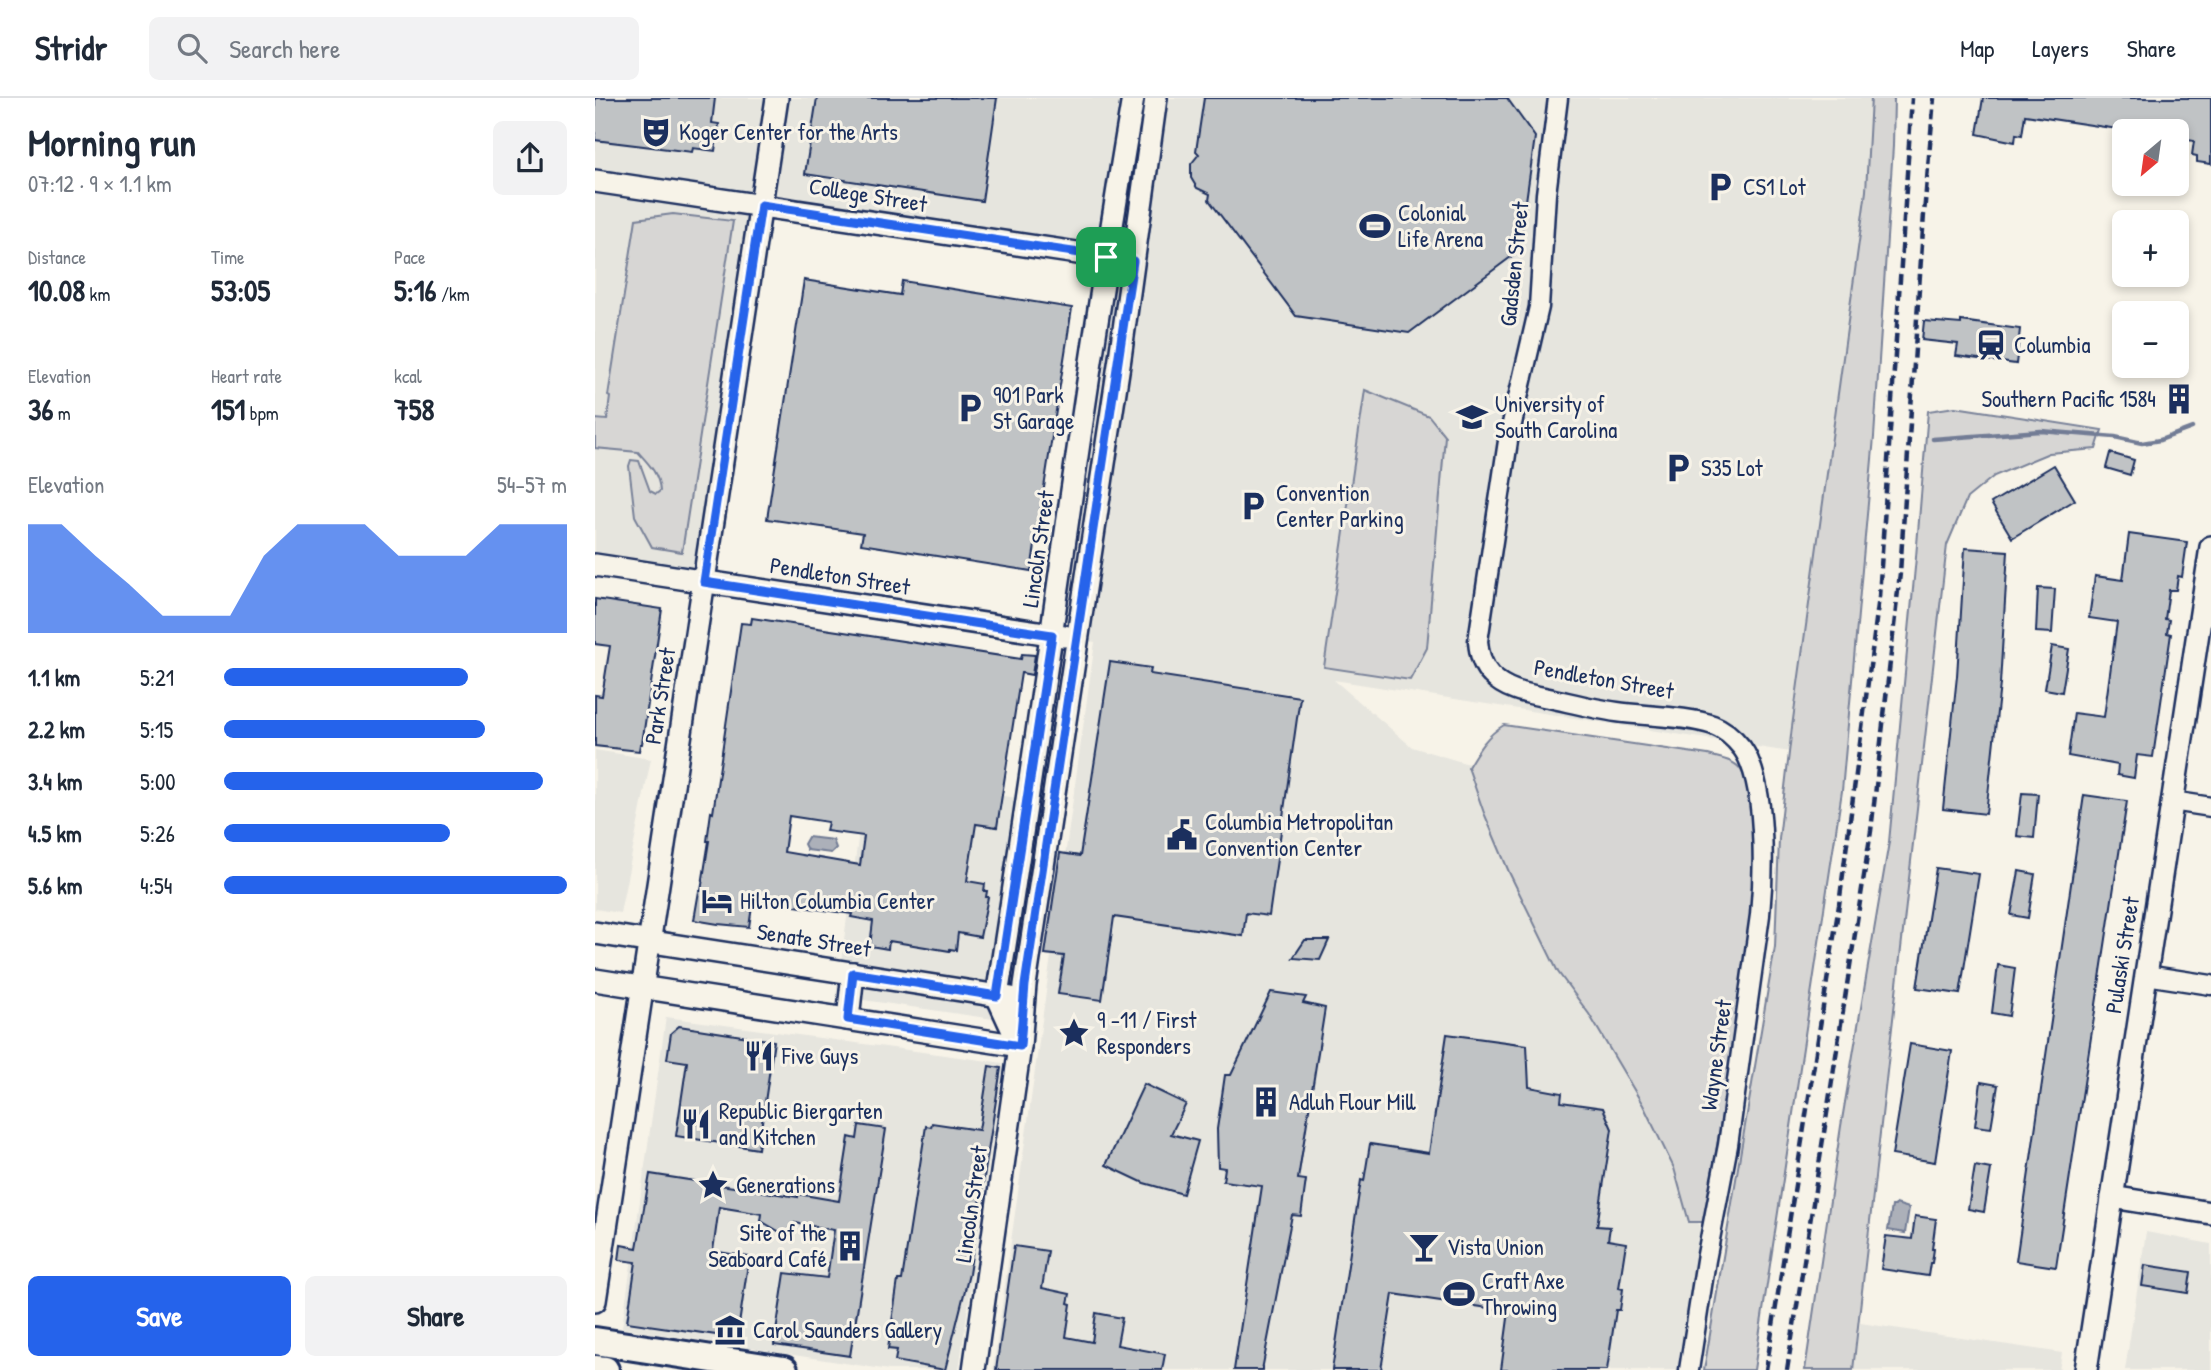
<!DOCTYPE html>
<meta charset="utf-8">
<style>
:root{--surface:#fff;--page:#f2f2f3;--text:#1f2937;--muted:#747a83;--line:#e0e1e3;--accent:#2563eb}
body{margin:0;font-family:"Patrick Hand",sans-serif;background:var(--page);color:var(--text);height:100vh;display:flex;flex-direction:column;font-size:26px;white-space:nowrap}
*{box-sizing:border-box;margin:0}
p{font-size:23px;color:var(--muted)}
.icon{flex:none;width:38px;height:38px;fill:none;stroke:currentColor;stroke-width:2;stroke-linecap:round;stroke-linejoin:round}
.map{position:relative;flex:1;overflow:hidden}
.drawer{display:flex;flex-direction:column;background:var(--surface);width:595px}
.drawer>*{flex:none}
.needle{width:46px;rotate:209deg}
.buttons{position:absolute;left:1517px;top:21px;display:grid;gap:14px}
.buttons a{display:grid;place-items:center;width:77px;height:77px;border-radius:10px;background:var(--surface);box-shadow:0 4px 10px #0003;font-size:35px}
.pin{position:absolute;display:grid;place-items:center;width:60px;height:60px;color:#fff;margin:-30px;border-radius:14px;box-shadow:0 4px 10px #0006}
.round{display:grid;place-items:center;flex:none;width:74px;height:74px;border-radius:10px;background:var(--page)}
.headline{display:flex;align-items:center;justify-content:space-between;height:119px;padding:0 28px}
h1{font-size:38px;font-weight:700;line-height:52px}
.figures{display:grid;grid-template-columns:repeat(3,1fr);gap:10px;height:119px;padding:7px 28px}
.figures div{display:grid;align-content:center}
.figures b{font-size:30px;font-weight:700}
.figures small{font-size:19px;font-weight:400}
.figures p{font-size:19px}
.chart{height:196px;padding:14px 28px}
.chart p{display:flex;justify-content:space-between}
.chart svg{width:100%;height:126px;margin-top:7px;fill:var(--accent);opacity:.7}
.action{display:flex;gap:14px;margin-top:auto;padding:14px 28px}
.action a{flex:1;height:80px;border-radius:10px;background:var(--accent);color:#fff;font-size:28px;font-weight:700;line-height:80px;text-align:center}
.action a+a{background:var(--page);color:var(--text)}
ul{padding:0 28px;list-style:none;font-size:23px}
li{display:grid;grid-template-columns:112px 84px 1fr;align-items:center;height:52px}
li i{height:18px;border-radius:9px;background:var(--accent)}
header{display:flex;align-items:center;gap:42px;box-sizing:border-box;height:98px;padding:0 35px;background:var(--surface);border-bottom:2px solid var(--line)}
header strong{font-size:33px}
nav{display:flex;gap:38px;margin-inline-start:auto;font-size:24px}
.search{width:490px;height:63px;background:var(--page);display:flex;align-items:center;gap:18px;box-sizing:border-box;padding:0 24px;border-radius:10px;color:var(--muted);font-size:26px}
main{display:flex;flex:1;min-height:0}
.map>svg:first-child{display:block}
.built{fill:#e6e5de}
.green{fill:#d7d6d4;stroke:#798299;stroke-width:2}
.water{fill:#acb0b9;stroke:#727c95;stroke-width:2}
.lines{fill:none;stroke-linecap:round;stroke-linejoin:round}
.stream{stroke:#727c95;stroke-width:4.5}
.building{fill:#c0c3c5;stroke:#1b2f5e;stroke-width:2;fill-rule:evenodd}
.minor-casing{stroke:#1b2f5e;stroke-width:23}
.tertiary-casing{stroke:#1b2f5e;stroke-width:26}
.primary-casing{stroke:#1b2f5e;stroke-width:32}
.minor{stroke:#f7f3e8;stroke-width:18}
.tertiary{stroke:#f7f3e8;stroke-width:21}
.primary{stroke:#f7f3e8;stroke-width:26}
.rail{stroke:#1b2f5e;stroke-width:4.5;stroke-dasharray:10 5;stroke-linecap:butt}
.route-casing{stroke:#fff;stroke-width:14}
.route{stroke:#2563eb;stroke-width:9}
.labels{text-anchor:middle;stroke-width:6;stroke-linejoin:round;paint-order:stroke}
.poi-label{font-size:23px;fill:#1b2f5e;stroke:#f7f3e8;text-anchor:start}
.street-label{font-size:23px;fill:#1b2f5e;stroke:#f7f3e8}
</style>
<header>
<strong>Stridr</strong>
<div class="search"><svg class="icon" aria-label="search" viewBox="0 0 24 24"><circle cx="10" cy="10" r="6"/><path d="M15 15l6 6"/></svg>Search here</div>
<nav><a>Map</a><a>Layers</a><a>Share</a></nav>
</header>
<main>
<section class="drawer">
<div class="headline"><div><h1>Morning run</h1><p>07:12 · 9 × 1.1 km</p></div><a class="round"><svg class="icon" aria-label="share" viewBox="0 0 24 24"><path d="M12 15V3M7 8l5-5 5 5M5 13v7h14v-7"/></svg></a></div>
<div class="figures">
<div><p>Distance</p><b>10.08<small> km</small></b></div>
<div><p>Time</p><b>53:05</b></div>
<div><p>Pace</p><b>5:16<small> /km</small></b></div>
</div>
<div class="figures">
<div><p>Elevation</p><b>36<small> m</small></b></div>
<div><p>Heart rate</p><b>151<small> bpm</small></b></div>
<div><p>kcal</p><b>758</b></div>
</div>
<div class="chart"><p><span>Elevation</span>54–57 m</p>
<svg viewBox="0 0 160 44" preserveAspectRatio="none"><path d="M0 44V6L10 6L20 17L30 27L40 38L50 38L60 38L70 17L80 6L90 6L100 6L110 17L120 17L130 17L140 6L150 6L160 6V44z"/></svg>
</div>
<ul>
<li><b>1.1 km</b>5:21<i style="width:71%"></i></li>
<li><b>2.2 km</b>5:15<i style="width:76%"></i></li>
<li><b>3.4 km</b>5:00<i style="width:93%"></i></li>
<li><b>4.5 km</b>5:26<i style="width:66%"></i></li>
<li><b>5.6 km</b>4:54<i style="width:100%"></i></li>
</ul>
<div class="action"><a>Save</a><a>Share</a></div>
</section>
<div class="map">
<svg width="1616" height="1272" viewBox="0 0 1616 1272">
<rect width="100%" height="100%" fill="#f7f3e8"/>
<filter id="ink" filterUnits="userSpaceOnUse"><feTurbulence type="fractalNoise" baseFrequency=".0143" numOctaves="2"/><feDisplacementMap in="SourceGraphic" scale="14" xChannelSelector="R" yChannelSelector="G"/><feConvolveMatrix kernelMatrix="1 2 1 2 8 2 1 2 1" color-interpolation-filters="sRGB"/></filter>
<g filter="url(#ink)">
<g class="built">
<polygon points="0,0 1278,0 1255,266 1214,657 739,582 817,649 880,668 1017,936 1090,1087 1107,1136 1084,1272 398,1272 500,544 472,539 524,160 164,107 109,486 0,468"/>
<polygon points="0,652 56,661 25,815 0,811"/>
<polygon points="272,678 450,704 419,924 241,898"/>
<polygon points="71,919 408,965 364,1272 294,1272 27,1230"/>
<polygon points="1551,1134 1616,1146 1616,1272 1530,1272"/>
<polygon points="1265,1225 1467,1255 1464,1272 1258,1272"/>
</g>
<g class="green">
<polygon points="1276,0 1299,0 1298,48 1279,339 1247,693 1159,1272 1109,1272 1180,849 1184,741 1197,629 1271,93"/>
<path d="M78,116L138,123L87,454L57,449L40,418L34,368L36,362L44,363L55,393L61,396L65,393C64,376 54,366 43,354L0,350V321L12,322L15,299L13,298L41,121Z"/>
<polygon points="770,292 834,318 850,338 832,550 815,582 729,569"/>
<polygon points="1360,309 1507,332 1501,351 1454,355 1399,378 1372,400 1352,447 1258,1272 1210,1272 1246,1028 1294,744 1321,459 1333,313"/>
<path d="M909,627L1113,657C1123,660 1140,662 1146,672C1176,721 1154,841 1146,898C1135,973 1122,1048 1109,1124H1094L1079,1070L1048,1007L994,916L963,874L914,774L889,715L873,669C883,652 892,637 909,627Z"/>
</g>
<g class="water">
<polygon points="213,739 238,742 241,750 236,755 212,752 209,746"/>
<polygon points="1301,1106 1314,1110 1310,1135 1293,1132 1297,1108 1300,1108"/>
</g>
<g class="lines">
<polyline class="stream" points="1338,341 1446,333 1520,339 1547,345 1565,342 1597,330"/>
</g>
<g class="building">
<polygon points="0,0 120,0 117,25 124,26 120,53 98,50 97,54 0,42"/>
<polygon points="222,0 402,0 387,103 210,76"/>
<polygon points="609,0 912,0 940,39 924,153 814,235 701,218 614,102 615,96 602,90 596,80 596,66 604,56 601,53"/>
<polygon points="1388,0 1616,0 1616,66 1602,64 1602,58 1597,57 1599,43 1582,40 1582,33 1536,33 1430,17 1427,37 1421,36 1420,44 1382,36"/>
<polygon points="209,182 305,197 307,183 477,210 436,473 266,446 268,435 172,421"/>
<polygon points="1329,223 1366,226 1366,223 1425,231 1421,266 1361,258 1363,246 1327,242"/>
<polygon points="1515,355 1539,362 1535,377 1511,370"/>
<polygon points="1459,367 1480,402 1417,440 1396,405"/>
<polygon points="1534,436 1592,444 1587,479 1583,478 1581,492 1574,492 1570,521 1574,522 1572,535 1576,536 1558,659 1542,657 1539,680 1522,677 1523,667 1473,658 1479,615 1509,619 1522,524 1494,520 1500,478 1528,482"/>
<polygon points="1370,450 1413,453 1405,586 1391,716 1348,711 1362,578"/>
<polygon points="1443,490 1460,491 1457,535 1441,534"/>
<polygon points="0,501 67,511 47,646 45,646 44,653 0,648 0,597 7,598 15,548 0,546"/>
<path d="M157,520L426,561L427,556L440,557L437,577L426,575L402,729L381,726L372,783L390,786L389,793H392L391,799H393L385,839L363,835L361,852L355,851V853L294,843L293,851L275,848L278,823L256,819L257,816L158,802L154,829L123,826L99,822L104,793H106L114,743H112L116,714L118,715L146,525L156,526ZM194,718L233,724L231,733L269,738L265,767L189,754Z"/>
<polygon points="1457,548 1474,551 1467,594 1450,591"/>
<polygon points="515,564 556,570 555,576 705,599 674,818 651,815 648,838 519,819 507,902 463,896 469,858 450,856 465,755 485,758"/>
<polygon points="1427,695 1443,696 1439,740 1422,738"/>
<polygon points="1489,697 1532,703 1461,1169 1421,1163"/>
<polygon points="1341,770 1384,776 1365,896 1322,890"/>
<polygon points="1424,773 1440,776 1433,820 1416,817"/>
<polygon points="710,842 734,842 725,862 698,860"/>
<polygon points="1403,867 1420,870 1414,918 1397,915"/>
<polygon points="676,894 711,899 708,905 730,910 703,1081 711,1082 706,1118 697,1117 667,1272 639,1272 667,1088 628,1083 630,1070 623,1069 622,1031 630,977 636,977"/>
<polygon points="84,928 179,943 163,1051 81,1038 92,964 72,961 76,935"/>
<polygon points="852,936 932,947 934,989 967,995 966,1004 1008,1010 1017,1031 1002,1128 1015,1129 1013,1142 1031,1145 1024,1190 1028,1191 1025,1212 1021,1212 1012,1272 906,1272 914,1213 798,1196 786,1272 737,1272 766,1082 769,1083 775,1046 834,1055"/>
<polygon points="1315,946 1357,953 1340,1064 1297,1057"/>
<polygon points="394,968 406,970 374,1176 350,1272 300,1263 302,1252 293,1251 303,1182 307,1182 331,1028 336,1029 337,1025 384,1032"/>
<polygon points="1386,984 1403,987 1396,1030 1380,1028"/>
<polygon points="549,986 591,1006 576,1036 603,1043 588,1096 549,1085 511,1067"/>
<polygon points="264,1027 291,1031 255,1258 179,1247 190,1175 232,1180 239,1132 200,1125 199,1133 185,1134 166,1123 167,1116 124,1109 118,1153 154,1159 142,1240 32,1224 41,1164 24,1162 26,1147 42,1150 55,1076 203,1099 203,1096 244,1103 254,1039 262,1041"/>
<polygon points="1380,1068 1396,1071 1389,1114 1373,1111"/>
<polygon points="1320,1118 1341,1121 1337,1151 1339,1151 1337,1165 1335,1165 1333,1178 1286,1171 1291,1138 1317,1141"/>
<polygon points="419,1148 453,1153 447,1190 475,1196 473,1205 476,1206 471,1239 497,1244 501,1215 527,1220 522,1247 570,1256 567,1272 401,1272"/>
<polygon points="1550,1167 1596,1174 1593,1195 1547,1188"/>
</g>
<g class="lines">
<g class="minor-casing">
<g id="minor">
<path d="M963,0L951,96L944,209L913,343L883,543C884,556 887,568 896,577C911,593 934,596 954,600C977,605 1000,611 1022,614C1049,618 1093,618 1118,627C1129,631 1139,640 1147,650C1172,684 1169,775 1165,817L1133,1047L1111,1162L1094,1272"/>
<polyline points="1577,703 1616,709"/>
<polyline points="1551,877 1616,887"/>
</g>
</g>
<g class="tertiary-casing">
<g id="tertiary">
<polyline points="0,83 522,161"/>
<polyline points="0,467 469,538"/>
<polyline points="0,835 417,900"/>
<polyline points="0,882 425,948"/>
<polyline points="253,921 258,875"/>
<path d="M424,946L402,898C450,599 487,298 538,0"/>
<polyline points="1517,1099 1616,1115"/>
<polyline points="0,1203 182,0"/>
<polyline points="379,1272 425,948 430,887 525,260 561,0"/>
<polyline points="1491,1272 1616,449"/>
</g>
</g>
<g class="primary-casing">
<g id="primary">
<polyline points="0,1243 189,1272"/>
<polyline points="0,1271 10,1272"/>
</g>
</g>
<use href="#minor" class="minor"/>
<use href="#tertiary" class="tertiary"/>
<use href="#primary" class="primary"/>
<g class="rail">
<polyline points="1171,1272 1244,807 1284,499 1317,0"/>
<polyline points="1192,1272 1276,733 1305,475 1329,116 1339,0"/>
</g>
</g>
</g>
<g class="lines" filter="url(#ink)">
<g class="route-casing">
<polygon id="route" points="166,107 538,163 430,887 425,948 253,921 258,875 402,898 457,537 109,484"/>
</g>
<use href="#route" class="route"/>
</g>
<defs>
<g id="theatre-bare" transform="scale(2.415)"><path d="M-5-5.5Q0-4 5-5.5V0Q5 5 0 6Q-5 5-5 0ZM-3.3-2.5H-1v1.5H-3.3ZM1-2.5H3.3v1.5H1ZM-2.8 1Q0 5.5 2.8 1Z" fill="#1b2f5e" stroke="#f7f3e8" stroke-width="2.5" paint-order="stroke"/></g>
<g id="parking-bare" transform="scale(2.415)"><path d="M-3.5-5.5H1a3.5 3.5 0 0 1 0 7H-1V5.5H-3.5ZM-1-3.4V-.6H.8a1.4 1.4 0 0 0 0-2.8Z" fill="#1b2f5e" stroke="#f7f3e8" stroke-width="2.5" paint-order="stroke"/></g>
<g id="stadium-bare" transform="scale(2.415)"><path d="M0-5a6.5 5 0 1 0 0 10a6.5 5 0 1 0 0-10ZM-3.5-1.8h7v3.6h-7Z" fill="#1b2f5e" stroke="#f7f3e8" stroke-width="2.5" paint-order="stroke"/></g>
<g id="station-bare" transform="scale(2.415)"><path d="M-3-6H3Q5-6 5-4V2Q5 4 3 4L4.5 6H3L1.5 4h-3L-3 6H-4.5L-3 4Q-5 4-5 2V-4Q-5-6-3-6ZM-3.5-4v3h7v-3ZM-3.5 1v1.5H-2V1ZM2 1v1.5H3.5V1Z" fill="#1b2f5e" stroke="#f7f3e8" stroke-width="2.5" paint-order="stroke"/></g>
<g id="building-bare" transform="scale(2.415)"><path d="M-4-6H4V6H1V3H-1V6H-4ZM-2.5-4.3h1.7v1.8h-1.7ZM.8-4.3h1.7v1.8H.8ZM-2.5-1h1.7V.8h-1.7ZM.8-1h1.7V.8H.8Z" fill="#1b2f5e" stroke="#f7f3e8" stroke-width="2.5" paint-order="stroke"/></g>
<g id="university-bare" transform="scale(2.415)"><path d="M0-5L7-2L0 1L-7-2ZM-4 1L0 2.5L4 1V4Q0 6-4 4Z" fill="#1b2f5e" stroke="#f7f3e8" stroke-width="2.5" paint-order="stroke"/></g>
<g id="civic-bare" transform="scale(2.415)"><path d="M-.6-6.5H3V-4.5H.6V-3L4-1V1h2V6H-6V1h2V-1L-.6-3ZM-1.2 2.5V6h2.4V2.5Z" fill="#1b2f5e" stroke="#f7f3e8" stroke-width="2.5" paint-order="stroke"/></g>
<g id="hotel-bare" transform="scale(2.415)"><path d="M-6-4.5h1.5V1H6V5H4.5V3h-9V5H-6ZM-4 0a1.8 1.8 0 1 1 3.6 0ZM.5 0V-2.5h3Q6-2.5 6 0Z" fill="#1b2f5e" stroke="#f7f3e8" stroke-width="2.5" paint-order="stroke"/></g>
<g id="sight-bare" transform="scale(2.415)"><path d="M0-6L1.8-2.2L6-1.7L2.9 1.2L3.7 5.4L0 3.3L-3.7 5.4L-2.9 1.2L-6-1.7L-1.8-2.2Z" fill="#1b2f5e" stroke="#f7f3e8" stroke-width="2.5" paint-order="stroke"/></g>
<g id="restaurant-bare" transform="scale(2.415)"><path d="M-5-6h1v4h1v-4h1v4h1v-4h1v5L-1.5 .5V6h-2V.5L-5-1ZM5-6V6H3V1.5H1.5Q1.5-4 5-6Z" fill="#1b2f5e" stroke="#f7f3e8" stroke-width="2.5" paint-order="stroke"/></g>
<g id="bar-bare" transform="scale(2.415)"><path d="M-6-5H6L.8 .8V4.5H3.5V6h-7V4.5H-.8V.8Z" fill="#1b2f5e" stroke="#f7f3e8" stroke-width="2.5" paint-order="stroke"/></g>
<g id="museum-bare" transform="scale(2.415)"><path d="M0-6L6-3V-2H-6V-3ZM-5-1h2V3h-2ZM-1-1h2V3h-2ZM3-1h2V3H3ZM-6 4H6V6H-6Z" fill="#1b2f5e" stroke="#f7f3e8" stroke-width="2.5" paint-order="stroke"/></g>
</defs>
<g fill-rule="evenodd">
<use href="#theatre-bare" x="61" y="34"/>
<use href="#parking-bare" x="1125" y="89"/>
<use href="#stadium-bare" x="780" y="128"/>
<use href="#station-bare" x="1396" y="247"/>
<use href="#building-bare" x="1584" y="301"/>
<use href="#parking-bare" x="375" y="310"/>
<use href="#university-bare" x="877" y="319"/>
<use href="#parking-bare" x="1083" y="370"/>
<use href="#parking-bare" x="658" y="408"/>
<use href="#civic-bare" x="587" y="737"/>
<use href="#hotel-bare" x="122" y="803"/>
<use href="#sight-bare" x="479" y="935"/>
<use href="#restaurant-bare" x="164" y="958"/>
<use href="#building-bare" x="671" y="1004"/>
<use href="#restaurant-bare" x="101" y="1026"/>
<use href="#sight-bare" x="118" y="1087"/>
<use href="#building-bare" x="255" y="1148"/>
<use href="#bar-bare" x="829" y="1149"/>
<use href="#stadium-bare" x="864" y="1196"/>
<use href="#museum-bare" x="135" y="1232"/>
</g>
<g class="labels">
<g class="poi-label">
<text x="84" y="42">Koger Center for the Arts</text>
<text x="1148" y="97">CS1 Lot</text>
<text x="803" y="123">Colonial<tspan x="803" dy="26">Life Arena</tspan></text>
<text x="1419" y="255">Columbia</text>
<text x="398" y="305">901 Park<tspan x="398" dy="26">St Garage</tspan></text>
<text x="1561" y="309" text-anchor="end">Southern Pacific 1584</text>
<text x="900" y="314">University of<tspan x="900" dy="26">South Carolina</tspan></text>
<text x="1106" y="378">S35 Lot</text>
<text x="681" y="403">Convention<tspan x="681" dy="26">Center Parking</tspan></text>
<text x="610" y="732">Columbia Metropolitan<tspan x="610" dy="26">Convention Center</tspan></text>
<text x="145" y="811">Hilton Columbia Center</text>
<text x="502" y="930">9 -11 / First<tspan x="502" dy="26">Responders</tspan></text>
<text x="187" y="966">Five Guys</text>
<text x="694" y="1012">Adluh Flour Mill</text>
<text x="124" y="1021">Republic Biergarten<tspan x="124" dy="26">and Kitchen</tspan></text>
<text x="141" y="1095">Generations</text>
<text x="232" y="1143" text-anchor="end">Site of the<tspan x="232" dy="26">Seaboard Café</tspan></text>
<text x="852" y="1157">Vista Union</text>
<text x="887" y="1191">Craft Axe<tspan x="887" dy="26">Throwing</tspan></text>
<text x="158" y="1240">Carol Saunders Gallery</text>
</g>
<g class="street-label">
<text transform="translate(273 97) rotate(9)" y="8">College Street</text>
<text transform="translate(919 166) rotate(-84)" y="8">Gadsden Street</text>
<text transform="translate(443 451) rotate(-82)" y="8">Lincoln Street</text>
<text transform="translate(245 478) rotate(9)" y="8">Pendleton Street</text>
<text transform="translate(1009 581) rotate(10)" y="8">Pendleton Street</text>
<text transform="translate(65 598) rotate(-81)" y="8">Park Street</text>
<text transform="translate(219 842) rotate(9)" y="8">Senate Street</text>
<text transform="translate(1527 857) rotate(-81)" y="8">Pulaski Street</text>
<text transform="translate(1121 957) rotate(-82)" y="8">Wayne Street</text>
<text transform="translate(376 1106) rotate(-82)" y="8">Lincoln Street</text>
</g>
</g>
</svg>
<div class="buttons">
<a><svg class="needle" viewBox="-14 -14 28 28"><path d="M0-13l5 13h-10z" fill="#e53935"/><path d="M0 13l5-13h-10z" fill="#747a83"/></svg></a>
<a>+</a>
<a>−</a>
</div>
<div class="pin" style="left:511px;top:159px;background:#1e9e55"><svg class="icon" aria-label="arrive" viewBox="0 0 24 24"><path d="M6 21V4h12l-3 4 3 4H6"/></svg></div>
</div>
</main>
